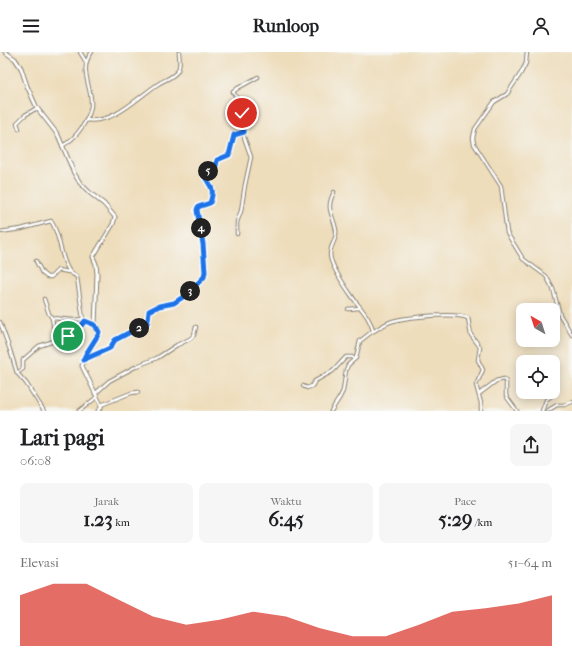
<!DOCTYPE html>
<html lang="id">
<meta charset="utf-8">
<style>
:root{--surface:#fff;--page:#f6f6f6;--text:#202124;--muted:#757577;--accent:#d93025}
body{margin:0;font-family:"IM FELL French Canon",serif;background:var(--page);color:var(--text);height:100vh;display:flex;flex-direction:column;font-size:15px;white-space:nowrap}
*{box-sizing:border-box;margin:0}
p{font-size:13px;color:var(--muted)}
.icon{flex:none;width:22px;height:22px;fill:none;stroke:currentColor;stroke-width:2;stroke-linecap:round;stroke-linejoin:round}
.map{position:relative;height:359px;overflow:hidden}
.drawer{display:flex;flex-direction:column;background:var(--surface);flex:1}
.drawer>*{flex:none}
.needle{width:26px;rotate:321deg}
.buttons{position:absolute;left:516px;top:251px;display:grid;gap:8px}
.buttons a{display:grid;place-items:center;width:44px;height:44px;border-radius:8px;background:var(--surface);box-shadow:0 2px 10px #0003;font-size:20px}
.pin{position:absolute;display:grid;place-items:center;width:34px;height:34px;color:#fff;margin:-17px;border:2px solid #fff;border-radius:50%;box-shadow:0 1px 4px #0007}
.km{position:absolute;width:20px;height:20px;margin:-10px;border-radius:50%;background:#222;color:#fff;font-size:11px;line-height:20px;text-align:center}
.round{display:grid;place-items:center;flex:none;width:42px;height:42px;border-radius:8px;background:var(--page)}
.overview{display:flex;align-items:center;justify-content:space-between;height:68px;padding:0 20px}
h1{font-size:22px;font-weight:700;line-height:30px}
.figures{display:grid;grid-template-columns:repeat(3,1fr);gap:6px;height:68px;padding:4px 20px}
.figures div{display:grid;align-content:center;border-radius:8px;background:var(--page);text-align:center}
.figures b{font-size:20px;font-weight:700}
.figures small{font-size:11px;font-weight:400}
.figures p{font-size:11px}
.chart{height:112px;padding:8px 20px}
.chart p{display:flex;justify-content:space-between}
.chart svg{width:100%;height:72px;margin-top:4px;fill:var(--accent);opacity:.7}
header{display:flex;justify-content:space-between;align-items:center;height:52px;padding:0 20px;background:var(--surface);font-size:18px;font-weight:700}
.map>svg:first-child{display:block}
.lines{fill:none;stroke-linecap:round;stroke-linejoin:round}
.minor-casing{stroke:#857c6c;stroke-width:4.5}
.tertiary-casing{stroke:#857c6c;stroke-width:5}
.minor{stroke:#fff;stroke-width:2.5}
.tertiary{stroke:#fff;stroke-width:3}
.route-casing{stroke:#fff;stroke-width:8}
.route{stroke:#1a73e8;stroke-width:5}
</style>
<header><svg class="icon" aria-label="menu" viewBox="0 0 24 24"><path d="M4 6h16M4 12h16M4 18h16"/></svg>Runloop<svg class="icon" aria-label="person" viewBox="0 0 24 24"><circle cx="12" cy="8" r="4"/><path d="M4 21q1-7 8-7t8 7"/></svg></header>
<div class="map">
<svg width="572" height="359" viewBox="0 0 572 359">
<rect width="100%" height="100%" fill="#f6f6f2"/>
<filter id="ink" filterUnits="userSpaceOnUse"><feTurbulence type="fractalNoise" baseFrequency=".025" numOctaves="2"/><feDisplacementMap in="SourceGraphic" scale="8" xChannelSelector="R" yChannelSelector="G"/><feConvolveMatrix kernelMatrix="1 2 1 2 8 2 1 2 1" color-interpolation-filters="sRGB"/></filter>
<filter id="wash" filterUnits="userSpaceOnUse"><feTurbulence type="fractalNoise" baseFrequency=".012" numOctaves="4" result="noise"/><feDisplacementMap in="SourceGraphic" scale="16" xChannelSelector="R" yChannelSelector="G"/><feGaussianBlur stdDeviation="0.9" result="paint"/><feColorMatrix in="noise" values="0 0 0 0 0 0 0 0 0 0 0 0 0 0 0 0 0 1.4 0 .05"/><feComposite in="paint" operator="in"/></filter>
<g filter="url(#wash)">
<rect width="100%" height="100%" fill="#edb"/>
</g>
<g filter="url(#ink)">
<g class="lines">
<g class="minor-casing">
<g id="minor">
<polyline points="80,0 86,10"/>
<polyline points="527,0 526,11 521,21 507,42 494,50 475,77 473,86 474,92 501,134 507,181 523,207 546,224 553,237 560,263 572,283"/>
<path d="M86,68C114,72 137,46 158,32C164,28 175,25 178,18C181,13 179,6 179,0"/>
<polyline points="19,77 17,71 25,63 37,56"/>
<path d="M62,94C76,87 93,64 91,48C90,32 79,15 92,0"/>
<path d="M0,180L21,177L51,169C61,183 60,208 70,220C72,222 75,223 77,225L83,267L85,269L95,273"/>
<polyline points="237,182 237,170 241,159 245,133 251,105 244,85 241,52 233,40 238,36 258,25"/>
<polyline points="36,209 42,221 47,225 51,225 58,218 69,220"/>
<polyline points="44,247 49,262 52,266 73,268 83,267"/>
<polyline points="348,257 360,256"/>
<polyline points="52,266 54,278 59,295"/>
<polyline points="0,270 10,298 17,321 26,331 44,359"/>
<path d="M374,279C380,275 386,271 393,269C408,265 455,260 468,266L471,283L480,295L478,308L483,318L476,333L481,351V359"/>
<polyline points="66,292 68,284 75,281 85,269"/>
<path d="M84,308L111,296L115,288L119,286L134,278L146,274L148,268L149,259L159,254L174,251L186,243L204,225L205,220L203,192L197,158L198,155L210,151C217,133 209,136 204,122L216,114L217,108L229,103L234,83L244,80"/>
<polyline points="17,321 23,317 23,308 39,294 57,288"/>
<polyline points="303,334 307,336 312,334 315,329 333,319 346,305 352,305 354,307"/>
<polyline points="95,342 109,329 137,314 157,306 177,293 190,287 194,283 196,275"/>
<polyline points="479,342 496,329 504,327 506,330 506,344 517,359"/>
<polyline points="101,353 131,341 138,340"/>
<polyline points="79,359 97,345"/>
<path d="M331,359L340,345L343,339L346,318L348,313L356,306L360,289L373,279C371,268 363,259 356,250C347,237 336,223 331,208C327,195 338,188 336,178C333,161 325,158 334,140"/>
<polyline points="542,359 546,348 554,342"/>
<polyline points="547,359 557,353 564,353 572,350"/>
</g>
</g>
<g class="tertiary-casing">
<polyline id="tertiary" points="5,0 15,7 21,16 27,34 37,56 58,83 74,121 80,131 90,141 104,152 115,165 113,172 93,205 96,212 97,222 95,273 99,280 86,302 82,314 101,353 101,356 98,359"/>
</g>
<use href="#minor" class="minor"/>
<use href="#tertiary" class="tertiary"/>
</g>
</g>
<g class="lines" filter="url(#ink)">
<g class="route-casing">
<path id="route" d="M68,284L75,281L85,269L95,273L99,280L98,283L86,302L83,308L110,296L115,288L119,286L134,278L146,274L148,268L149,259L159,254L174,251L186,243L204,225L205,220L203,192L197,158L198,155L210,151C216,133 209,136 204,122L216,114L217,108L229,103L234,83L244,80L242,61"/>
</g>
<use href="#route" class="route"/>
</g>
</svg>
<div class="buttons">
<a><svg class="needle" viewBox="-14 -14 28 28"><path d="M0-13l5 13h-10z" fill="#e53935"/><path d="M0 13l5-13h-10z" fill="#757577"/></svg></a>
<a><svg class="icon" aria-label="locate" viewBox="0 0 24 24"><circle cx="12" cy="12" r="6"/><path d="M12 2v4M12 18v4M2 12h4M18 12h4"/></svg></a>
</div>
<div class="pin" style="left:68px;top:284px;background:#1e9e55"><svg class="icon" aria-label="arrive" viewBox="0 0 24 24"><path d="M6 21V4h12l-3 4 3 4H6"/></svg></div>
<div class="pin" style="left:242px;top:61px;background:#d93025"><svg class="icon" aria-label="check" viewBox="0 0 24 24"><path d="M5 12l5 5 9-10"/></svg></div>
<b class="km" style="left:139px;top:276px">2</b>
<b class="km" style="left:190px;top:239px">3</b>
<b class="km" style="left:201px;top:176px">4</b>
<b class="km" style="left:208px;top:119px">5</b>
</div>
<section class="drawer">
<div class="overview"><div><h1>Lari pagi</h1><p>06:08</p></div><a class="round"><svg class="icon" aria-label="share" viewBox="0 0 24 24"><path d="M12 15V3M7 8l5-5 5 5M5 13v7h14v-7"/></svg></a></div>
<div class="figures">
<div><p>Jarak</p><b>1.23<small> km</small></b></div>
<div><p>Waktu</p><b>6:45</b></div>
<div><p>Pace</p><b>5:29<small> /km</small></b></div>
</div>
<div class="chart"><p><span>Elevasi</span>51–64 m</p>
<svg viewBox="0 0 160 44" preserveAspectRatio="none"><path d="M0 44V13L10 6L20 6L30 16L40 26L50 31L60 28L70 23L80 26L90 33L100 38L110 38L120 31L130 23L140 21L150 18L160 13V44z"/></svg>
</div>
</section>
